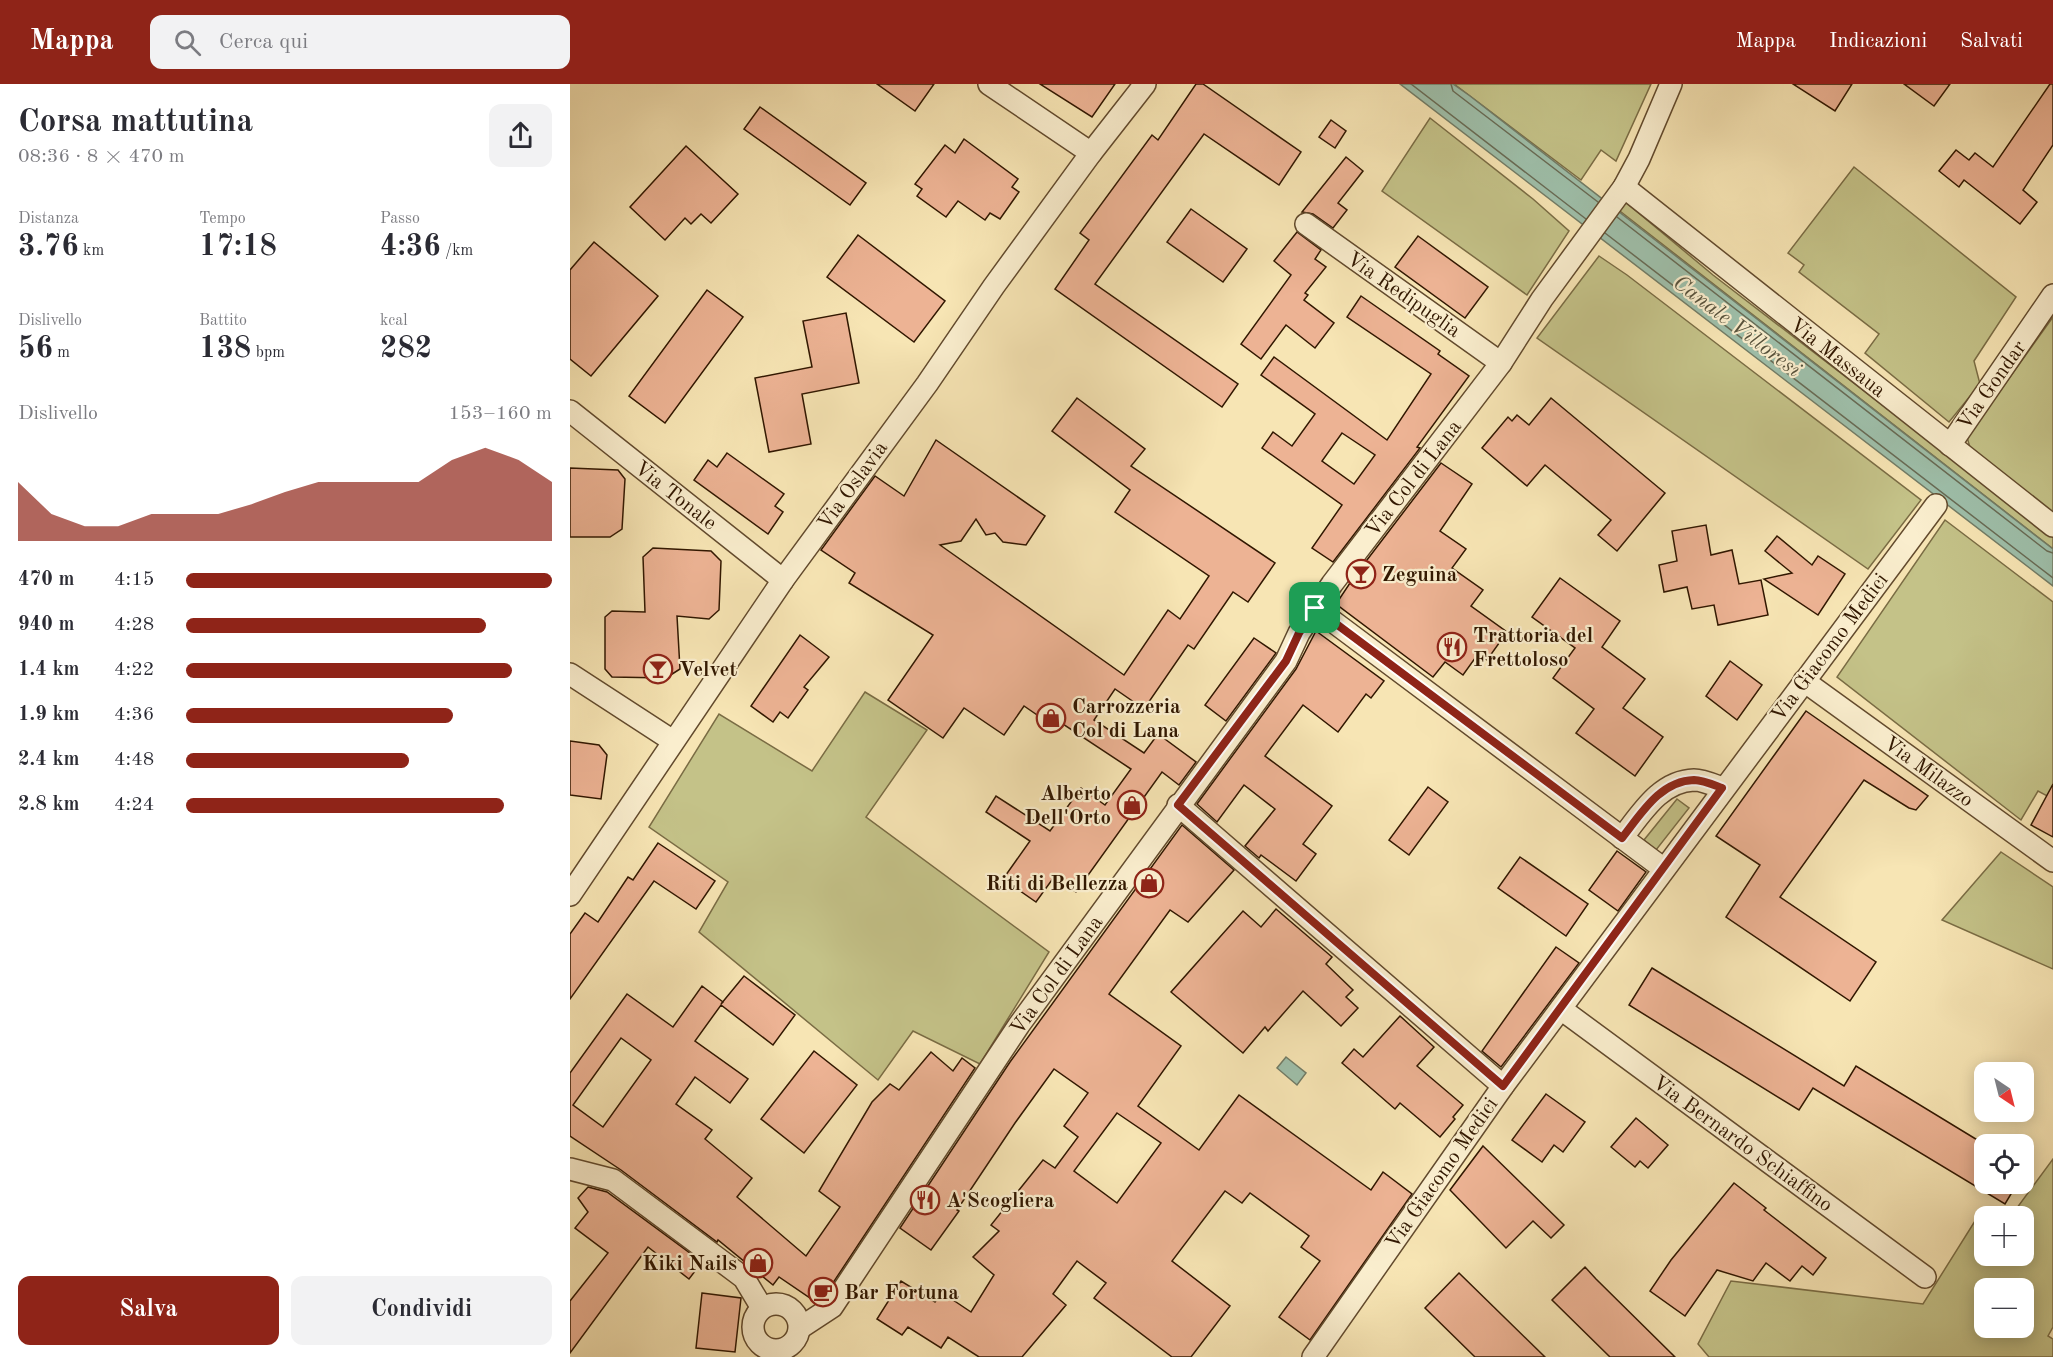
<!DOCTYPE html>
<html lang="it">
<meta charset="utf-8">
<style>
:root{--surface:#fff;--page:#f2f2f3;--text:#2b2b33;--muted:#7c7c81;--accent:#8f2418}
body{margin:0;font-family:"Old Standard TT",serif;background:var(--page);color:var(--text);height:100vh;display:flex;flex-direction:column;font-size:22px;white-space:nowrap}
*{box-sizing:border-box;margin:0}
p{font-size:20px;color:var(--muted)}
.icon{flex:none;width:33px;height:33px;fill:none;stroke:currentColor;stroke-width:2;stroke-linecap:round;stroke-linejoin:round}
.map{position:relative;flex:1;overflow:hidden}
.panel{display:flex;flex-direction:column;background:var(--surface);width:570px}
.panel>*{flex:none}
.needle{width:39px;rotate:145deg}
.fabs{position:absolute;left:1404px;top:978px;display:grid;gap:12px}
.fabs a{display:grid;place-items:center;width:60px;height:60px;border-radius:12px;background:var(--surface);box-shadow:0 3px 15px #0003;font-size:30px}
.pin{position:absolute;display:grid;place-items:center;width:51px;height:51px;color:#fff;margin:-26px;border-radius:12px;box-shadow:0 3px 9px #0006}
.round{display:grid;place-items:center;flex:none;width:63px;height:63px;border-radius:12px;background:var(--page)}
.summary{display:flex;align-items:center;justify-content:space-between;height:102px;padding:0 18px}
h1{font-size:33px;font-weight:700;line-height:45px}
.stats{display:grid;grid-template-columns:repeat(3,1fr);gap:9px;height:102px;padding:6px 18px}
.stats div{display:grid;align-content:center}
.stats b{font-size:30px;font-weight:700}
.stats small{font-size:16px;font-weight:400}
.stats p{font-size:16px}
.chart{height:168px;padding:12px 18px}
.chart p{display:flex;justify-content:space-between}
.chart svg{width:100%;height:108px;margin-top:6px;fill:var(--accent);opacity:.7}
.button{display:flex;gap:12px;margin-top:auto;padding:12px 18px}
.button a{flex:1;height:69px;border-radius:12px;background:var(--accent);color:#fff;font-size:24px;font-weight:700;line-height:69px;text-align:center}
.button a+a{background:var(--page);color:var(--text)}
ul{padding:0 18px;list-style:none;font-size:20px}
li{display:grid;grid-template-columns:96px 72px 1fr;align-items:center;height:45px}
li i{height:15px;border-radius:8px;background:var(--accent)}
header{display:flex;align-items:center;gap:36px;box-sizing:border-box;height:84px;padding:0 30px;background:var(--accent);color:#fff}
header strong{font-size:28px}
nav{display:flex;gap:33px;margin-inline-start:auto;font-size:21px}
.search{width:420px;height:54px;background:var(--page);display:flex;align-items:center;gap:15px;box-sizing:border-box;padding:0 21px;border-radius:12px;color:var(--muted);font-size:22px}
main{display:flex;flex:1;min-height:0}
.map>svg:first-child{display:block}
.green{fill:#c4c288;stroke:#7a6c44;stroke-width:1.5;fill-rule:evenodd}
.water{fill:#9ebfaa;stroke:#727c66;stroke-width:1.5}
.lines{fill:none;stroke-linecap:round;stroke-linejoin:round}
.shore{stroke:#686b55;stroke-width:1.5}
.building{fill:#edb394;stroke:#311700;stroke-width:1.5;fill-rule:evenodd}
.street-casing{stroke:#624a2d;stroke-width:24}
.street{stroke:#faeece;stroke-width:21}
.route-casing{stroke:#fff;stroke-width:12}
.route{stroke:#8f2418;stroke-width:8}
.labels{text-anchor:middle;stroke-width:4.5;stroke-linejoin:round;paint-order:stroke}
.street-label{font-size:21px;fill:#311700;stroke:#faeece}
.poi-label{font-size:21px;font-weight:bold;fill:#311700;stroke:#faeece;text-anchor:start}
.water-label{font-size:22px;font-style:italic;fill:#57523c;stroke:#faeece}
</style>
<header>
<strong>Mappa</strong>
<div class="search"><svg class="icon" aria-label="search" viewBox="0 0 24 24"><circle cx="10" cy="10" r="6"/><path d="M15 15l6 6"/></svg>Cerca qui</div>
<nav><a>Mappa</a><a>Indicazioni</a><a>Salvati</a></nav>
</header>
<main>
<section class="panel">
<div class="summary"><div><h1>Corsa mattutina</h1><p>08:36 · 8 × 470 m</p></div><a class="round"><svg class="icon" aria-label="share" viewBox="0 0 24 24"><path d="M12 15V3M7 8l5-5 5 5M5 13v7h14v-7"/></svg></a></div>
<div class="stats">
<div><p>Distanza</p><b>3.76<small> km</small></b></div>
<div><p>Tempo</p><b>17:18</b></div>
<div><p>Passo</p><b>4:36<small> /km</small></b></div>
</div>
<div class="stats">
<div><p>Dislivello</p><b>56<small> m</small></b></div>
<div><p>Battito</p><b>138<small> bpm</small></b></div>
<div><p>kcal</p><b>282</b></div>
</div>
<div class="chart"><p><span>Dislivello</span>153–160 m</p>
<svg viewBox="0 0 160 44" preserveAspectRatio="none"><path d="M0 44V20L10 33L20 38L30 38L40 33L50 33L60 33L70 29L80 24L90 20L100 20L110 20L120 20L130 11L140 6L150 11L160 20V44z"/></svg>
</div>
<ul>
<li><b>470 m</b>4:15<i style="width:100%"></i></li>
<li><b>940 m</b>4:28<i style="width:82%"></i></li>
<li><b>1.4 km</b>4:22<i style="width:89%"></i></li>
<li><b>1.9 km</b>4:36<i style="width:73%"></i></li>
<li><b>2.4 km</b>4:48<i style="width:61%"></i></li>
<li><b>2.8 km</b>4:24<i style="width:87%"></i></li>
</ul>
<div class="button"><a>Salva</a><a>Condividi</a></div>
</section>
<div class="map">
<svg width="1483" height="1273" viewBox="0 0 1483 1273">
<rect width="100%" height="100%" fill="#f7e5b4"/>
<filter id="stains"><feTurbulence type="fractalNoise" baseFrequency=".00333" numOctaves="4"/><feColorMatrix values="0 0 0 0 .2 0 0 0 0 .09 0 0 0 0 .02 0 0 0 .5 -.17"/></filter>
<radialGradient id="worn" r=".72"><stop offset=".6" stop-color="#630" stop-opacity="0"/><stop offset="1" stop-color="#630" stop-opacity=".3"/></radialGradient>
<g class="green">
<polygon points="884,0 1081,0 1046,77 1031,66 1011,96"/>
<polygon points="860,34 963,115 999,147 957,211 812,107"/>
<polygon points="1284,83 1446,213 1404,277 1410,300 1379,338 1295,269 1309,250 1229,188 1234,181 1218,169"/>
<polygon points="1053,116 1143,191 1483,452 1483,465 1046,124"/>
<polygon points="1029,172 1057,191 1351,416 1298,485 967,254"/>
<polygon points="1483,233 1483,434 1402,371 1397,353"/>
<polygon points="1375,436 1483,518 1483,715 1468,707 1451,736 1267,593"/>
<polygon points="295,608 357,646 296,733 479,868 410,980 343,947 308,996 129,848 158,798 79,743 149,630 242,687"/>
<polygon points="1107,715 1119,724 1086,766 1074,756"/>
<polygon points="1431,768 1483,803 1483,885 1372,836"/>
<path d="M1483,1075V1243L1478,1252L1483,1255V1273H1139L1128,1260L1161,1197L1353,1220L1410,1129L1417,1132H1414V1172H1454V1132H1441ZM1414,1204H1454V1244H1414Z"/>
</g>
<g class="water">
<polygon points="830,0 883,0 900,12 1483,465 1483,502"/>
<polygon points="716,973 736,989 727,1001 707,984"/>
</g>
<g class="lines">
<g class="shore">
<polyline points="841,0 1016,135"/>
<polyline points="881,0 883,7 1028,118"/>
<polyline points="1047,133 1477,467 1483,469"/>
<polyline points="1035,149 1483,494"/>
</g>
</g>
<g class="building">
<polygon points="307,0 364,0 345,27"/>
<polygon points="470,0 545,0 522,33"/>
<polygon points="626,0 633,0 731,68 709,101 634,50 525,200 668,300 652,323 485,205 519,156 510,149 582,51 588,56"/>
<polygon points="1223,0 1282,0 1265,27"/>
<polygon points="1334,0 1380,0 1364,22"/>
<polygon points="1480,0 1483,0 1483,61 1453,106 1467,118 1450,140 1394,96 1389,103 1369,87 1386,66 1399,76 1405,69 1423,83"/>
<polygon points="190,23 296,99 280,121 174,45"/>
<polygon points="761,36 776,47 765,64 749,53"/>
<polygon points="394,55 448,95 442,103 449,108 430,135 420,129 415,136 388,117 376,133 347,112 352,105 345,100 375,61 385,69"/>
<polygon points="116,62 168,110 141,139 131,130 121,140 115,134 95,156 60,123"/>
<polygon points="776,73 793,87 768,119 777,126 763,144 743,130 732,128"/>
<polygon points="621,125 677,165 653,198 597,158"/>
<polygon points="727,148 751,166 745,175 756,183 735,209 738,211 734,216 764,239 745,264 716,241 691,275 671,260 721,191 704,177"/>
<polygon points="288,151 375,217 344,258 257,193"/>
<polygon points="848,152 918,203 895,234 825,183"/>
<polygon points="24,158 88,212 21,292 0,275 0,186"/>
<polygon points="137,206 173,233 95,339 59,312"/>
<path d="M791,212L870,267L868,270L899,292L847,363L850,364L763,478L742,464L772,421L692,364L703,348L722,362L745,330L691,291L704,273L817,356L861,290L777,233ZM772,349L805,371L784,400L752,377Z"/>
<polygon points="276,229 289,299 232,310 241,360 199,368 185,294 242,283 233,237"/>
<polygon points="507,314 575,365 561,382 705,479 678,518 663,508 624,565 618,561 574,625 545,605 524,636 574,669 588,650 626,678 609,701 592,688 506,808 484,793 466,818 433,795 460,757 416,728 426,712 480,747 511,704 535,721 561,685 493,640 489,646 454,622 434,651 394,624 373,654 318,616 363,551 279,499 285,489 251,466 305,392 334,412 366,356 475,432 456,461 433,458 425,449 416,451 406,435 391,457 370,461 554,591 598,526 610,535 639,492 545,428 560,406 482,347"/>
<polygon points="981,314 1095,409 1047,467 1028,451 1041,436 975,381 957,402 912,364 938,333 942,337 947,331 959,341"/>
<polygon points="157,369 214,410 205,422 213,428 198,450 124,396 138,376 147,383"/>
<polygon points="871,379 902,400 870,447 896,465 882,484 913,506 901,522 937,548 917,576 908,570 893,591 875,578 863,593 766,520 784,493"/>
<polygon points="0,384 48,386 55,395 52,445 40,453 0,453"/>
<polygon points="1136,441 1141,471 1162,466 1169,500 1191,496 1198,531 1148,541 1144,521 1122,525 1117,503 1094,508 1089,481 1107,477 1102,447"/>
<polygon points="1207,452 1242,481 1248,472 1275,490 1248,531 1194,495 1222,489 1195,467"/>
<polygon points="83,464 141,467 151,477 149,526 139,535 107,532 110,585 96,594 42,593 35,585 35,533 42,527 75,528 73,473"/>
<polygon points="990,494 1050,537 1032,563 1075,595 1053,624 1093,653 1065,692 1006,649 1024,625 983,594 1005,564 962,533"/>
<polygon points="746,547 814,597 801,614 796,610 768,648 733,621 695,672 762,722 733,760 746,770 726,797 691,771 689,774 675,762 705,725 674,701 647,738 627,720 726,585"/>
<polygon points="230,551 259,573 234,603 238,606 218,634 210,628 203,638 181,622"/>
<polygon points="684,554 706,569 656,637 635,621"/>
<polygon points="1160,577 1192,601 1167,636 1136,612"/>
<polygon points="1236,627 1358,712 1346,726 1339,724 1294,696 1210,813 1306,878 1280,917 1156,833 1190,781 1146,752"/>
<polygon points="0,657 29,661 37,671 31,715 0,711"/>
<polygon points="1483,700 1483,753 1461,741"/>
<polygon points="858,703 878,718 839,771 819,756"/>
<path d="M612,741L664,786L618,838L600,826L539,910L611,962L568,1022L629,1066L669,1011L801,1106L813,1088L842,1110L740,1256L709,1233L750,1177L731,1163L739,1152L680,1109L672,1119L655,1107L602,1177L660,1222L621,1273H602L524,1214L536,1199L507,1177L483,1210L496,1221L452,1273H409L378,1253L371,1264L338,1243L332,1251L307,1235L331,1197L365,1218L371,1208L401,1228L424,1191L403,1173L429,1147L421,1141L473,1076L485,1084L508,1053L494,1042L518,1009L484,985L445,1039L387,1126L389,1127L361,1166L330,1144L440,978ZM547,1029L591,1059L547,1119L504,1087Z"/>
<polygon points="88,759 145,797 126,825 84,797 0,915 0,850 15,829 28,838 58,793 63,796"/>
<polygon points="1047,767 1076,788 1048,827 1019,806"/>
<polygon points="950,773 1018,820 996,852 928,804"/>
<polygon points="706,825 762,873 756,880 783,906 776,913 788,924 771,942 733,907 698,947 695,943 673,969 601,908 673,827 691,843"/>
<polygon points="986,863 1009,879 931,983 912,967"/>
<polygon points="1082,884 1274,1002 1286,982 1414,1060 1414,1100 1447,1100 1435,1120 1243,1004 1229,1026 1059,921"/>
<path d="M174,892L225,931L203,961L151,921L125,957L178,995L160,1019L125,993L106,1020L142,1046L135,1055L182,1094L167,1113L236,1172L270,1123L249,1107L302,1018L320,1000L329,1006L361,968L383,987L392,974L405,984L253,1214L246,1218L209,1193L203,1201L148,1156L147,1158L51,1086L0,1052V989L57,910L103,943L132,902L153,918L151,920ZM51,954L81,976L33,1043L3,1021Z"/>
<polygon points="830,932 864,963 847,982 893,1021 883,1033 885,1035 870,1053 830,1019 825,1025 772,979 784,965 793,973"/>
<polygon points="244,967 287,1001 234,1069 191,1035"/>
<polygon points="976,1010 1015,1038 993,1068 984,1061 972,1078 942,1056"/>
<polygon points="1066,1034 1098,1061 1078,1084 1070,1077 1065,1083 1041,1063"/>
<polygon points="913,1062 994,1141 981,1154 963,1137 936,1164 880,1106"/>
<polygon points="1164,1099 1196,1124 1194,1126 1256,1174 1243,1191 1232,1182 1220,1197 1196,1179 1183,1197 1147,1186 1115,1232 1080,1207 1101,1176"/>
<polygon points="18,1103 37,1108 132,1178 119,1195 78,1163 0,1269 0,1217 38,1169 5,1144 18,1128 8,1114"/>
<polygon points="1015,1183 1026,1195 1105,1273 1040,1273 982,1216"/>
<polygon points="889,1189 975,1273 905,1273 855,1224"/>
<polygon points="132,1209 171,1214 165,1268 126,1264"/>
</g>
<g class="lines">
<g class="street-casing">
<g id="street">
<polyline points="419,0 521,69"/>
<polyline points="1054,103 1483,442"/>
<polyline points="736,140 931,279"/>
<polyline points="0,327 213,496"/>
<polyline points="1380,361 1483,211"/>
<polyline points="745,524 1094,785"/>
<polyline points="0,590 103,657"/>
<polyline points="1234,597 1483,777"/>
<polyline points="608,721 933,1002"/>
<path d="M1052,754C1071,730 1090,697 1124,696C1133,696 1144,701 1152,704"/>
<polyline points="0,811 213,496 357,300 424,202 521,69 575,0"/>
<polyline points="991,925 1355,1193"/>
<polyline points="0,1085 43,1096 174,1194 192,1224"/>
<circle cx="206" cy="1243" r="23"/>
<polyline points="230,1244 262,1223 449,941 716,577 729,549 762,500 931,279 972,215 1054,103 1069,75 1101,0"/>
<polyline points="743,1273 933,1002 1366,421"/>
</g>
</g>
<use href="#street" class="street"/>
</g>
<g class="lines">
<g class="route-casing">
<path id="route" d="M745,524L1052,754C1071,730 1090,697 1124,696C1133,696 1144,701 1152,704L933,1002L608,721L716,577L729,549Z"/>
</g>
<use href="#route" class="route"/>
</g>
<defs>
<g id="bar-ring" transform="scale(1.5)"><circle r="9.5" fill="#faeece" stroke="#8f2418" stroke-width="1.5"/><path d="M-6-5H6L.8 .8V4.5H3.5V6h-7V4.5H-.8V.8Z" fill="#8f2418"/></g>
<g id="restaurant-ring" transform="scale(1.5)"><circle r="9.5" fill="#faeece" stroke="#8f2418" stroke-width="1.5"/><path d="M-5-6h1v4h1v-4h1v4h1v-4h1v5L-1.5 .5V6h-2V.5L-5-1ZM5-6V6H3V1.5H1.5Q1.5-4 5-6Z" fill="#8f2418"/></g>
<g id="shop-ring" transform="scale(1.5)"><circle r="9.5" fill="#faeece" stroke="#8f2418" stroke-width="1.5"/><path d="M-5-2.5h2.3a2.7 3.5 0 0 1 5.4 0H5L5.5 6h-11ZM-1.5-2.5h3a1.5 2.3 0 0 0-3 0Z" fill="#8f2418"/></g>
<g id="cafe-ring" transform="scale(1.5)"><circle r="9.5" fill="#faeece" stroke="#8f2418" stroke-width="1.5"/><path d="M-5.5-4.5H6V0H3Q3 3.5 0 3.5H-2.5Q-5.5 3.5-5.5 0ZM3-3.2v2h1.7v-2ZM-6 4.5H4V6H-6Z" fill="#8f2418"/></g>
</defs>
<g fill-rule="evenodd">
<use href="#bar-ring" x="791" y="490"/>
<use href="#restaurant-ring" x="882" y="563"/>
<use href="#bar-ring" x="88" y="585"/>
<use href="#shop-ring" x="481" y="634"/>
<use href="#shop-ring" x="562" y="721"/>
<use href="#shop-ring" x="579" y="799"/>
<use href="#restaurant-ring" x="355" y="1116"/>
<use href="#shop-ring" x="188" y="1179"/>
<use href="#cafe-ring" x="253" y="1208"/>
</g>
<g class="labels">
<g class="street-label">
<text transform="translate(834 210) rotate(35)" y="7">Via Redipuglia</text>
<text transform="translate(1268 273) rotate(38)" y="7">Via Massaua</text>
<text transform="translate(1421 301) rotate(-55)" y="7">Via Gondar</text>
<text transform="translate(843 394) rotate(-52)" y="7">Via Col di Lana</text>
<text transform="translate(282 401) rotate(-54)" y="7">Via Oslavia</text>
<text transform="translate(106 411) rotate(38)" y="7">Via Tonale</text>
<text transform="translate(1259 563) rotate(-53)" y="7">Via Giacomo Medici</text>
<text transform="translate(1359 687) rotate(36)" y="7">Via Milazzo</text>
<text transform="translate(486 891) rotate(-54)" y="7">Via Col di Lana</text>
<text transform="translate(1173 1059) rotate(36)" y="7">Via Bernardo Schiaffino</text>
<text transform="translate(871 1089) rotate(-55)" y="7">Via Giacomo Medici</text>
</g>
<g class="poi-label">
<text x="812" y="497">Zeguina</text>
<text x="903" y="558">Trattoria del<tspan x="903" dy="24">Frettoloso</tspan></text>
<text x="109" y="592">Velvet</text>
<text x="502" y="629">Carrozzeria<tspan x="502" dy="24">Col di Lana</tspan></text>
<text x="541" y="716" text-anchor="end">Alberto<tspan x="541" dy="24">Dell'Orto</tspan></text>
<text x="558" y="806" text-anchor="end">Riti di Bellezza</text>
<text x="376" y="1123">A'Scogliera</text>
<text x="167" y="1186" text-anchor="end">Kiki Nails</text>
<text x="274" y="1215">Bar Fortuna</text>
</g>
<g class="water-label">
<text transform="translate(1168 241) rotate(37)" y="8">Canale Villoresi</text>
</g>
</g>
<rect width="100%" height="100%" filter="url(#stains)"/>
<rect width="100%" height="100%" fill="url(#worn)"/>
</svg>
<div class="fabs">
<a><svg class="needle" viewBox="-14 -14 28 28"><path d="M0-13l5 13h-10z" fill="#e53935"/><path d="M0 13l5-13h-10z" fill="#7c7c81"/></svg></a>
<a><svg class="icon" aria-label="locate" viewBox="0 0 24 24"><circle cx="12" cy="12" r="6"/><path d="M12 2v4M12 18v4M2 12h4M18 12h4"/></svg></a>
<a>+</a>
<a>−</a>
</div>
<div class="pin" style="left:745px;top:524px;background:#1e9e55"><svg class="icon" aria-label="arrive" viewBox="0 0 24 24"><path d="M6 21V4h12l-3 4 3 4H6"/></svg></div>
</div>
</main>
